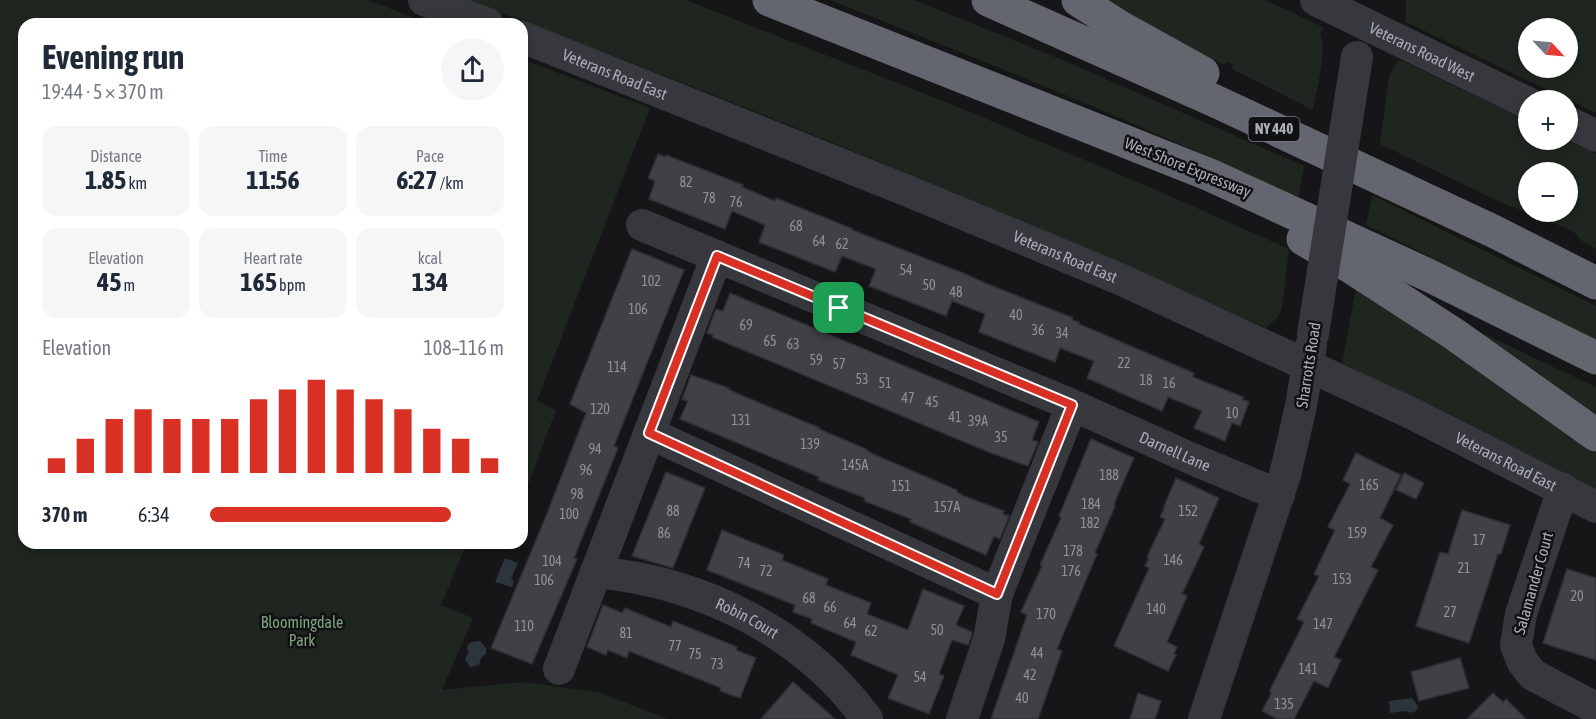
<!DOCTYPE html>
<meta charset="utf-8">
<style>
:root{--surface:#fff;--page:#f6f6f7;--text:#1f2937;--muted:#747a83;--accent:#d93025}
body{margin:0;font-family:"Asap Condensed",sans-serif;background:var(--page);color:var(--text);height:100vh;display:flex;flex-direction:column;font-size:22px;white-space:nowrap}
*{box-sizing:border-box;margin:0}
p{font-size:20px;color:var(--muted)}
.icon{flex:none;width:33px;height:33px;fill:none;stroke:currentColor;stroke-width:2;stroke-linecap:round;stroke-linejoin:round}
.map{position:relative;flex:1;overflow:hidden}
.details{position:absolute;left:18px;top:18px;width:510px;height:531px;display:flex;flex-direction:column;background:var(--surface);border-radius:18px;box-shadow:0 3px 9px #0003}
.details>*{flex:none}
.needle{width:39px;rotate:116deg}
.controls{position:absolute;left:1518px;top:18px;display:grid;gap:12px}
.controls a{display:grid;place-items:center;width:60px;height:60px;border-radius:50%;background:var(--surface);box-shadow:0 3px 9px #0003;font-size:30px}
.pin{position:absolute;display:grid;place-items:center;width:51px;height:51px;color:#fff;margin:-26px;border-radius:12px;box-shadow:0 3px 9px #0006}
.round{display:grid;place-items:center;flex:none;width:63px;height:63px;border-radius:32px;background:var(--page)}
.summary{display:flex;align-items:center;justify-content:space-between;height:102px;padding:0 24px}
h1{font-size:33px;font-weight:700;line-height:45px}
.stats{display:grid;grid-template-columns:repeat(3,1fr);gap:9px;height:102px;padding:6px 24px}
.stats div{display:grid;align-content:center;border-radius:15px;background:var(--page);text-align:center}
.stats b{font-size:26px;font-weight:700}
.stats small{font-size:16px;font-weight:400}
.stats p{font-size:16px}
.chart{height:168px;padding:12px 24px}
.chart p{display:flex;justify-content:space-between}
.chart svg{width:100%;height:108px;margin-top:6px;stroke:var(--accent);stroke-width:6}
ul{padding:0 24px;list-style:none;font-size:20px}
li{display:grid;grid-template-columns:96px 72px 1fr;align-items:center;height:45px}
li i{height:15px;border-radius:8px;background:var(--accent)}
.map>svg:first-child{display:block}
.green{fill:#1e261f;fill-rule:evenodd}
.water{fill:#2c353c}
.building{fill:#404145;stroke:#303034;stroke-width:1.5}
.lines{fill:none;stroke-linecap:round;stroke-linejoin:round}
.minor{stroke:#37383d;stroke-width:32}
.highway{stroke:#63666e;stroke-width:33}
.minor-bridge{stroke:#37383d;stroke-width:32}
.route-casing{stroke:#fff;stroke-width:12}
.route{stroke:#d93025;stroke-width:8}
.labels{text-anchor:middle;stroke-width:5;stroke-linejoin:round;paint-order:stroke}
.number-label{font-size:14px;fill:#8e929b}
.shield{fill:#111113;stroke:#7b7e86;stroke-width:1.5}
.shield-label{font-size:15px;font-weight:bold;fill:#a8adb8}
.street-label{font-size:16px;fill:#a8adb8;stroke:#111113}
.park-label{font-size:16px;fill:#7fa381;stroke:#111113}
</style>
<div class="map">
<svg width="1596" height="719" viewBox="0 0 1596 719">
<rect width="100%" height="100%" fill="#161618"/>
<g class="green">
<polygon points="0,0 368,0 430,24 24,24 24,543 467,543 441,605 473,618 442,690 523,682 598,692 667,719 0,719"/>
<path d="M467,0H686L948,103L1161,192L1289,249L1282,308L1277,318L1266,328C1004,210 736,101 467,0Z"/>
<path d="M830,0H914L1065,61L1304,166L1298,199C1145,124 987,63 830,0Z"/>
<path d="M1103,0H1265L1323,27L1320,35C1328,49 1316,93 1313,110L1232,69L1233,64L1227,62L1224,65L1153,29Z"/>
<path d="M1406,0H1596V113L1406,22ZM1528,28H1568V68H1528Z"/>
<polygon points="522,59 650,108 537,401 556,410 522,501"/>
<path d="M1398,61L1405,62L1528,121V140H1567L1596,154V249L1582,241L1573,231L1498,201L1380,144L1389,77L1392,69ZM1528,172H1568V212H1528Z"/>
<polygon points="1372,195 1596,306 1596,340 1366,225"/>
<polygon points="1356,288 1596,448 1596,490 1342,363"/>
<polygon points="1482,333 1596,387 1596,423 1481,336"/>
</g>
<g class="water">
<polygon points="505,558 518,563 511,579 514,581 512,587 495,582"/>
<polygon points="480,641 486,648 486,654 481,658 479,665 470,667 465,659 468,653 467,646 471,642"/>
<polygon points="1412,698 1418,706 1416,711 1411,713 1406,711 1390,713 1389,701"/>
</g>
<g class="building">
<polygon points="658,154 665,157 666,155 743,185 742,187 775,201 776,198 853,229 852,230 963,273 985,283 1073,318 1072,320 1079,322 1079,324 1194,373 1193,377 1243,397 1242,399 1249,402 1240,426 1232,423 1225,441 1194,428 1202,411 1168,397 1162,411 1087,378 1094,361 1060,348 1055,362 979,332 985,314 952,301 946,316 869,286 876,269 842,256 835,272 759,242 765,225 732,211 725,229 649,199 655,181 648,178"/>
<polygon points="632,249 684,270 614,446 618,448 574,558 577,559 532,664 491,648 546,516 586,413 570,404"/>
<polygon points="730,293 1039,422 1032,440 1038,442 1028,466 991,453 712,337 713,335 707,333 716,309 723,311"/>
<polygon points="691,375 729,388 728,389 736,393 820,428 819,429 866,449 866,450 873,454 957,490 957,492 964,496 1004,511 1003,514 1009,516 1000,539 994,536 986,555 910,522 911,519 864,501 865,498 818,480 819,477 680,419 688,401 682,399"/>
<polygon points="1091,439 1134,458 1117,497 1114,505 1115,506 1095,553 1097,554 1057,649 1062,651 1038,719 991,719 1027,615 1021,612 1042,566 1040,565 1061,518 1059,516"/>
<polygon points="1356,453 1401,475 1380,518 1393,525 1371,567 1378,570 1334,657 1341,660 1328,688 1314,681 1294,719 1277,719 1262,711 1271,694 1270,690 1304,622 1297,619 1319,576 1314,574 1335,530 1328,527 1350,484 1343,480"/>
<polygon points="666,472 705,488 673,568 632,556"/>
<polygon points="1404,473 1424,483 1416,499 1396,490"/>
<polygon points="1176,478 1219,498 1199,544 1204,547 1182,594 1187,596 1167,642 1177,647 1174,654 1176,655 1168,671 1114,646 1149,568 1145,566 1149,558 1147,557 1165,519 1160,517 1164,509 1163,509"/>
<polygon points="1462,510 1510,525 1501,554 1498,554 1469,643 1416,626 1440,552 1448,554"/>
<polygon points="722,530 784,555 782,560 828,579 826,585 871,603 867,614 908,630 923,589 964,606 956,625 972,632 972,635 968,645 952,640 939,674 944,676 929,714 888,698 898,675 851,655 856,642 811,623 812,619 793,612 795,605 707,570"/>
<polygon points="1567,569 1596,578 1596,660 1543,643"/>
<polygon points="603,605 622,613 625,608 671,627 673,621 737,647 736,650 756,658 740,698 720,691 721,688 629,651 627,658 608,650 606,655 587,647"/>
<polygon points="1460,658 1469,688 1419,701 1411,672"/>
<polygon points="793,682 808,695 835,719 761,719"/>
<polygon points="1138,693 1161,701 1155,719 1130,719"/>
<polygon points="1493,693 1503,702 1506,699 1526,719 1467,719"/>
</g>
<g class="lines">
<g class="minor">
<polyline points="424,0 488,24"/>
<path id="s1" d="M1316,0L1528,103"/>
<path id="s2" d="M522,37L908,191L1122,280L1413,414L1596,507"/>
<polyline points="1568,122 1596,136"/>
<path id="s3" d="M642,225L1072,405L1190,458L1279,495"/>
<polyline points="649,433 997,594"/>
<polyline points="1563,489 1521,614 1516,645 1522,661 1533,675 1596,708"/>
<path id="s4" d="M596,572C701,582 804,632 867,719"/>
<polyline points="559,669 717,256"/>
<polyline points="962,719 989,639 997,594 1072,405"/>
<polyline points="1204,719 1285,475 1301,406 1311,346"/>
</g>
<g class="highway">
<polyline points="769,0 1210,175 1428,275 1596,358"/>
<polyline points="988,0 1215,101 1493,231 1596,283"/>
<polyline points="1078,0 1120,27 1203,73"/>
<polyline points="1303,239 1349,266 1454,334 1596,435"/>
</g>
<polyline class="minor-bridge" points="1313,334 1357,57"/>
</g>
<g class="lines">
<g class="route-casing">
<polygon id="route" points="717,256 1072,405 997,594 649,433"/>
</g>
<use href="#route" class="route"/>
</g>
<g class="labels">
<g class="number-label">
<text x="686" y="187">82</text>
<text x="709" y="203">78</text>
<text x="736" y="207">76</text>
<text x="796" y="231">68</text>
<text x="819" y="246">64</text>
<text x="842" y="249">62</text>
<text x="906" y="275">54</text>
<text x="651" y="286">102</text>
<text x="929" y="290">50</text>
<text x="956" y="297">48</text>
<text x="638" y="314">106</text>
<text x="1016" y="320">40</text>
<text x="746" y="330">69</text>
<text x="1038" y="335">36</text>
<text x="1062" y="338">34</text>
<text x="770" y="346">65</text>
<text x="793" y="349">63</text>
<text x="816" y="365">59</text>
<text x="1124" y="368">22</text>
<text x="839" y="369">57</text>
<text x="617" y="372">114</text>
<text x="862" y="384">53</text>
<text x="1146" y="385">18</text>
<text x="885" y="388">51</text>
<text x="1169" y="388">16</text>
<text x="908" y="403">47</text>
<text x="932" y="407">45</text>
<text x="600" y="414">120</text>
<text x="1232" y="418">10</text>
<text x="955" y="422">41</text>
<text x="741" y="425">131</text>
<text x="978" y="426">39A</text>
<text x="1001" y="442">35</text>
<text x="810" y="449">139</text>
<text x="595" y="454">94</text>
<text x="855" y="470">145A</text>
<text x="586" y="475">96</text>
<text x="1109" y="480">188</text>
<text x="1369" y="490">165</text>
<text x="901" y="491">151</text>
<text x="577" y="499">98</text>
<text x="1091" y="509">184</text>
<text x="947" y="512">157A</text>
<text x="673" y="516">88</text>
<text x="1188" y="516">152</text>
<text x="569" y="519">100</text>
<text x="1090" y="528">182</text>
<text x="664" y="538">86</text>
<text x="1357" y="538">159</text>
<text x="1479" y="545">17</text>
<text x="1073" y="556">178</text>
<text x="1173" y="565">146</text>
<text x="552" y="566">104</text>
<text x="744" y="568">74</text>
<text x="1464" y="573">21</text>
<text x="766" y="576">72</text>
<text x="1071" y="576">176</text>
<text x="1342" y="584">153</text>
<text x="544" y="585">106</text>
<text x="1577" y="601">20</text>
<text x="809" y="603">68</text>
<text x="830" y="612">66</text>
<text x="1156" y="614">140</text>
<text x="1450" y="617">27</text>
<text x="1046" y="619">170</text>
<text x="850" y="628">64</text>
<text x="1323" y="629">147</text>
<text x="524" y="631">110</text>
<text x="937" y="635">50</text>
<text x="871" y="636">62</text>
<text x="626" y="638">81</text>
<text x="675" y="651">77</text>
<text x="1037" y="658">44</text>
<text x="695" y="659">75</text>
<text x="717" y="669">73</text>
<text x="1308" y="674">141</text>
<text x="1030" y="680">42</text>
<text x="920" y="682">54</text>
<text x="1022" y="703">40</text>
<text x="1284" y="709">135</text>
</g>
<rect class="shield" x="1248.5" y="117" width="51" height="24" rx="4.5"/>
<g class="shield-label">
<text x="1274" y="134">NY 440</text>
</g>
<g class="street-label">
<text dy="6" stroke="none"><textPath href="#s1" startOffset="118">Veterans Road West</textPath></text>
<text dy="6" stroke="none"><textPath href="#s2" startOffset="100">Veterans Road East</textPath></text>
<text transform="translate(1188 167) rotate(22)" y="6">West Shore Expressway</text>
<text dy="6" stroke="none"><textPath href="#s2" startOffset="586">Veterans Road East</textPath></text>
<text transform="translate(1308 365) rotate(-81)" y="6">Sharrotts Road</text>
<text dy="6" stroke="none"><textPath href="#s3" startOffset="579">Darnell Lane</textPath></text>
<text dy="6" stroke="none"><textPath href="#s2" startOffset="1072">Veterans Road East</textPath></text>
<text transform="translate(1533 583) rotate(-74)" y="6">Salamander Court</text>
<text dy="6" stroke="none"><textPath href="#s4" startOffset="159">Robin Court</textPath></text>
</g>
<g class="park-label">
<text x="302" y="628">Bloomingdale<tspan x="302" dy="18">Park</tspan></text>
</g>
</g>
</svg>
<div class="controls">
<a><svg class="needle" viewBox="-14 -14 28 28"><path d="M0-13l5 13h-10z" fill="#e53935"/><path d="M0 13l5-13h-10z" fill="#747a83"/></svg></a>
<a>+</a>
<a>−</a>
</div>
<div class="pin" style="left:839px;top:308px;background:#1e9e55"><svg class="icon" aria-label="arrive" viewBox="0 0 24 24"><path d="M6 21V4h12l-3 4 3 4H6"/></svg></div>
<section class="details">
<div class="summary"><div><h1>Evening run</h1><p>19:44 · 5 × 370 m</p></div><a class="round"><svg class="icon" aria-label="share" viewBox="0 0 24 24"><path d="M12 15V3M7 8l5-5 5 5M5 13v7h14v-7"/></svg></a></div>
<div class="stats">
<div><p>Distance</p><b>1.85<small> km</small></b></div>
<div><p>Time</p><b>11:56</b></div>
<div><p>Pace</p><b>6:27<small> /km</small></b></div>
</div>
<div class="stats">
<div><p>Elevation</p><b>45<small> m</small></b></div>
<div><p>Heart rate</p><b>165<small> bpm</small></b></div>
<div><p>kcal</p><b>134</b></div>
</div>
<div class="chart"><p><span>Elevation</span>108–116 m</p>
<svg viewBox="0 0 160 44" preserveAspectRatio="none"><path d="M5 44V38M15 44V30M25 44V22M35 44V18M45 44V22M55 44V22M65 44V22M75 44V14M85 44V10M95 44V6M105 44V10M115 44V14M125 44V18M135 44V26M145 44V30M155 44V38"/></svg>
</div>
<ul>
<li><b>370 m</b>6:34<i style="width:82%"></i></li>
</ul>
</section>
</div>
